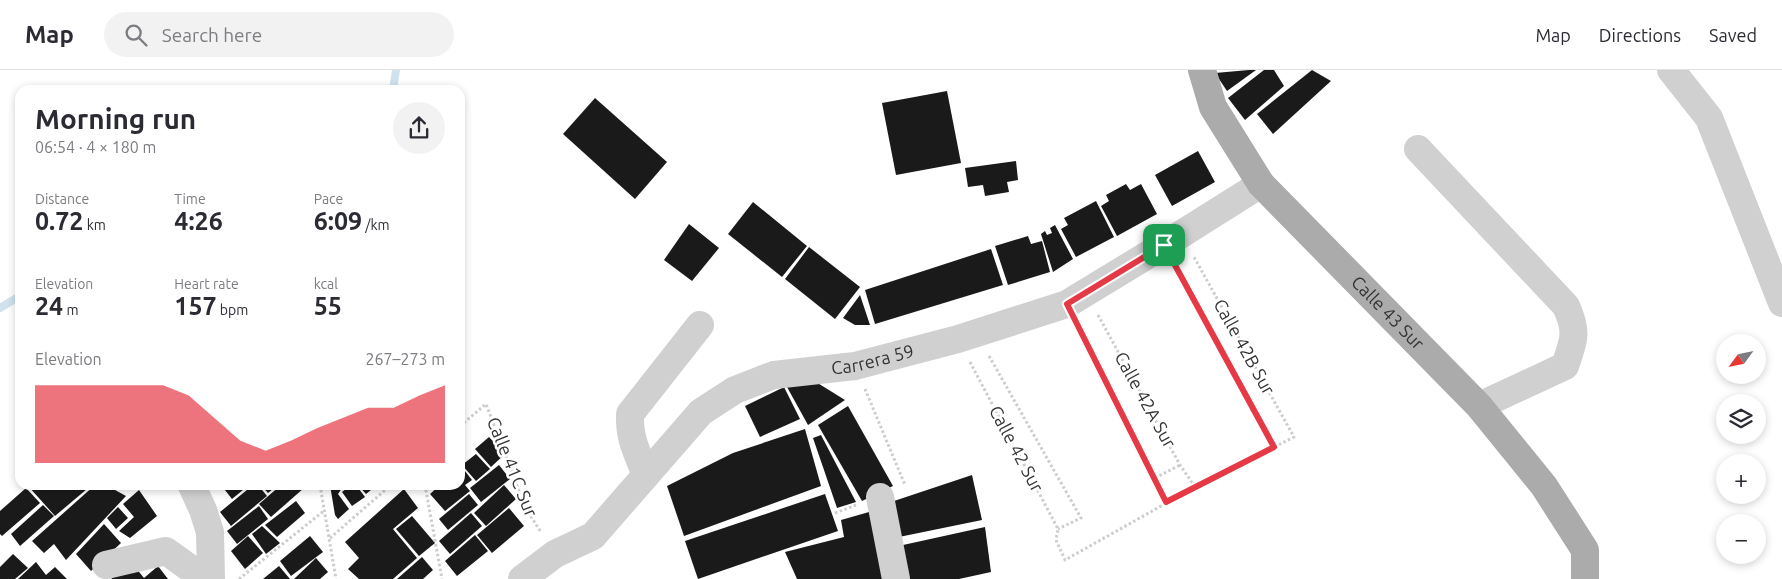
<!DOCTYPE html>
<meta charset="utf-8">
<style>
:root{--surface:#fff;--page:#f2f2f3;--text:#2b2b33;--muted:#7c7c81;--line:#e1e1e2;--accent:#e63946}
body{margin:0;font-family:Ubuntu,sans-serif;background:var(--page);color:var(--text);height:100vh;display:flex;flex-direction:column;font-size:19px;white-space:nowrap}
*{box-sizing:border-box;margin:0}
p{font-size:16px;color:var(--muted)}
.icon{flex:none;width:28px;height:28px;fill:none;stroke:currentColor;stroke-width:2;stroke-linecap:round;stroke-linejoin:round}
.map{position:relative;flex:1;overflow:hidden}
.details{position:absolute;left:15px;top:15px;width:450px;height:405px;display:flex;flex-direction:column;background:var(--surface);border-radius:15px;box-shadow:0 2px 8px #0003}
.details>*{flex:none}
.needle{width:32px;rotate:237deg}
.tools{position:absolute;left:1716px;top:264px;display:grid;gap:10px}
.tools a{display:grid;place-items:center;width:50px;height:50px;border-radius:50%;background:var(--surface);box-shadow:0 2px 8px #0003;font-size:25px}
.pin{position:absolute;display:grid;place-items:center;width:42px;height:42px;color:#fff;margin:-21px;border-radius:10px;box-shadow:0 2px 8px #0006}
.round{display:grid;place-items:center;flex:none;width:52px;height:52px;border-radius:26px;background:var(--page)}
.head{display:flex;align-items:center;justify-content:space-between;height:85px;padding:0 20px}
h1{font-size:28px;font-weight:700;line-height:38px}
.metrics{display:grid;grid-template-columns:repeat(3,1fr);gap:8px;height:85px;padding:5px 20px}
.metrics div{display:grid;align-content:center}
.metrics b{font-size:25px;font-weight:700}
.metrics small{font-size:14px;font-weight:400}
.metrics p{font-size:14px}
.chart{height:140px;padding:10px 20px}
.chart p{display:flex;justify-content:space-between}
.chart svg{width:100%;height:90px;margin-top:5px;fill:var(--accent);opacity:.7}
header{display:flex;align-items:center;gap:30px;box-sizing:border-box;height:70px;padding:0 25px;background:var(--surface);border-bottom:1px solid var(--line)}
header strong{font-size:24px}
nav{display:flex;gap:28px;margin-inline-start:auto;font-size:18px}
.search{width:350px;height:45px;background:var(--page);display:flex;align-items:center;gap:12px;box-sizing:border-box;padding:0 18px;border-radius:28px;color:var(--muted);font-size:19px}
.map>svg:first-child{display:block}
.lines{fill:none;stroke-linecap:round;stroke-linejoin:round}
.stream{stroke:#cfe2ee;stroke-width:8}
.building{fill:#1a1a1a}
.path{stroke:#cdcdcd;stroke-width:3;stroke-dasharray:2.5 2.5;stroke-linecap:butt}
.minor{stroke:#d0d0d0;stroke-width:28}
.major{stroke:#ababab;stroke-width:28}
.route-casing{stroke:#fff;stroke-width:10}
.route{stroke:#e63946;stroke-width:6}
.labels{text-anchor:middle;stroke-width:5;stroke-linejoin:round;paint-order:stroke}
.street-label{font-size:18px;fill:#333;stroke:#fff}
</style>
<header>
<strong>Map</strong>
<div class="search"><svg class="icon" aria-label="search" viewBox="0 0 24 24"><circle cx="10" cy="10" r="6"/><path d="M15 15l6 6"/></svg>Search here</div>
<nav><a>Map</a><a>Directions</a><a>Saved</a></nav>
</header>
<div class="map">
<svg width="1782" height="509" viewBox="0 0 1782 509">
<rect width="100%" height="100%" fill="#fff"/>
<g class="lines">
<g class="stream">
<polyline points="393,20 396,0"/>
<polyline points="0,238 20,226"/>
</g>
</g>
<g class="building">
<polygon points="1256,0 1227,21 1215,3 1249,0"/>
<polygon points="1264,0 1274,0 1284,16 1245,50 1228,28"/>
<polygon points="1312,0 1331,11 1273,64 1257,44"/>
<polygon points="947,21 961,93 896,105 882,33"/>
<polygon points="595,28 667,92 635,129 563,64"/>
<polygon points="1198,81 1215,112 1172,136 1155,105"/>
<polygon points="1016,91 1018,110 1007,112 1009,122 985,126 983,115 968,117 965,98"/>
<polygon points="1126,114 1130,120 1141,114 1157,144 1117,166 1101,136 1109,131 1106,125"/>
<polygon points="1096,131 1114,167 1076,187 1061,159 1068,155 1064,148"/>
<polygon points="753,132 807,176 782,207 728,164"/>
<polygon points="689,154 719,178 692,211 664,190"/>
<polygon points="1055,155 1073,189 1053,202 1041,164 1045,161 1047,165 1052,163 1050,158"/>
<polygon points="1028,166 1031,174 1042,171 1050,202 1008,215 995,176"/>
<polygon points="809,177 860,217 835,249 785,209"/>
<polygon points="991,179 1003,215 875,254 865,220"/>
<polygon points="860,225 870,255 855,255 843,248"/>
<polygon points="816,312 845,330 808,355 787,317"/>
<polygon points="784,317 800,349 760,367 745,336"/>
<polygon points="848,336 893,416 862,431 818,355"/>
<polygon points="805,359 821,416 684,466 667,416 733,383"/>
<polygon points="821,365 856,432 837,438 813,368"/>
<polygon points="489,367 505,384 491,397 475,379"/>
<polygon points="476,384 490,399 476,411 462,395"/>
<polygon points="499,395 510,409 481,432 470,418"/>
<polygon points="461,396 472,410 465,415 470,421 445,441 430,424 440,415 460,415 460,398"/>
<polygon points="972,405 982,450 899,467 888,433"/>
<polygon points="30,415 83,415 87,419 55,446 29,417"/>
<polygon points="95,415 106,415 126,426 66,490 54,474 44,483 32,471"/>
<polygon points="221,415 249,415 232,429"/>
<polygon points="253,415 258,415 267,426 231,456 220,442"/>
<polygon points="261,415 278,415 268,423"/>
<polygon points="281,415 301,415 304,418 271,447 259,434"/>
<polygon points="330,415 340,415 342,418 338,424 349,439 338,449 335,445"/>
<polygon points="351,415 356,415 365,427 352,436 342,422"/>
<polygon points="358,415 377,415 366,424"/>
<polygon points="504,415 516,429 486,456 474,443"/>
<polygon points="26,418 40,433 2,466 0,464 0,441"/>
<polygon points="404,419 418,438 393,459 417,488 393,509 359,509 348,499 359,488 345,472"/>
<polygon points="139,420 157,446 130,468 119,461 134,447 123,434"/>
<polygon points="469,424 478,435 448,460 439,449"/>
<polygon points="825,424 838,461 698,509 685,471"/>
<polygon points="296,431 305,443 277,467 265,455"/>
<polygon points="43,435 54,446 20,476 11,464"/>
<polygon points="259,436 268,449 237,474 227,461"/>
<polygon points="118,437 128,448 116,459 107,448"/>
<polygon points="509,438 524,456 492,483 477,465"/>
<polygon points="876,440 889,509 797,509 785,482 844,467 841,450"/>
<polygon points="471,443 482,456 450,484 439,471"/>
<polygon points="412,446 435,473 419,486 396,459"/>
<polygon points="104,454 121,473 91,501 76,484"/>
<polygon points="262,456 280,473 266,484 252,464"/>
<polygon points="985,457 991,502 959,509 908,509 903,475"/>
<polygon points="475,465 488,481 457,506 445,491"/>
<polygon points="248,466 263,483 245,499 231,481"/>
<polygon points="310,466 323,482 291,506 280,491"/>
<polygon points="13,484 28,498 15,509 0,509 0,497"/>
<polygon points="422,487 433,500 423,509 397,509"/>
<polygon points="316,488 328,502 320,509 294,509"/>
<polygon points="36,492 46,505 55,497 67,509 18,509"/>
<polygon points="131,492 144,508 158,496 168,509 111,509"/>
<polygon points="279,496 290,509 263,509"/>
</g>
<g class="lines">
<g class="path">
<polyline points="1176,197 1274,377"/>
<polyline points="1098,245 1180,395 1195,417"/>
<polyline points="1078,256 1166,433"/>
<polyline points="989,286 1081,448 1058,459"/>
<polyline points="970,292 1058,459 1056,470 1065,490 1195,417 1294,367 1194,187"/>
<polyline points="865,319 905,415"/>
<polyline points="460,356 486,334 526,439 541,462"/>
<polyline points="1155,408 1180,395"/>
<polyline points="320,415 336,509"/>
<polyline points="425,415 442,509"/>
<polyline points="835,443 856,435"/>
<polyline points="330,468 391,415"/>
<polyline points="239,509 325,440"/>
</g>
<g class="minor">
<polyline points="1671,0 1709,48 1782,233"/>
<path d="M1418,79L1566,236C1578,262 1574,270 1565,296L1479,336"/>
<path d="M646,405C637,382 629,369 630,344L700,255"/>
<polyline points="192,416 203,440 210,462 211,509"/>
<polyline points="880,427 896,509"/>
<polyline points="106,495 166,481 205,509"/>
<path id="s1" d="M522,509L555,484L593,466L701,342L735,320L774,305L855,296L958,269L1067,234L1164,175L1261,114"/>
</g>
<path class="major" id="s2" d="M1202,0L1213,37L1261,114L1479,336L1544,416L1585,480V509"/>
</g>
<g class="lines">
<g class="route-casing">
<polygon id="route" points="1164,175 1274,377 1166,432 1067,234"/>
</g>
<use href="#route" class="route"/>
</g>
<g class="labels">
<g class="street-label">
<text dy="6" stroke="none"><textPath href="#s2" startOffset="310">Calle 43 Sur</textPath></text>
<text transform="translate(1244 277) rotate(61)" y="6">Calle 42B Sur</text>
<text dy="6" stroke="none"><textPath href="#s1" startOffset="430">Carrera 59</textPath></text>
<text transform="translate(1145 330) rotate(61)" y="6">Calle 42A Sur</text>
<text transform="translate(1016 379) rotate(62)" y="6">Calle 42 Sur</text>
<text transform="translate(512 397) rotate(68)" y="6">Calle 41C Sur</text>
</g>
</g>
</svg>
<div class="tools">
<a><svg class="needle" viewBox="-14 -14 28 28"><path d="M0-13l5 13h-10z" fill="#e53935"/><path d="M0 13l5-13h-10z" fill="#7c7c81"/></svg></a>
<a><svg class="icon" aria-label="layers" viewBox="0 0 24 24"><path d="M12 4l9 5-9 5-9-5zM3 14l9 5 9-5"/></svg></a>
<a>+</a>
<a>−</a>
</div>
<div class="pin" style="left:1164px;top:175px;background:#1e9e55"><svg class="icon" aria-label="arrive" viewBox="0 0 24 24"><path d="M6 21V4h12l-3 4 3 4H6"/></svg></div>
<section class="details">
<div class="head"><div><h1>Morning run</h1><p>06:54 · 4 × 180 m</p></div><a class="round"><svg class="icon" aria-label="share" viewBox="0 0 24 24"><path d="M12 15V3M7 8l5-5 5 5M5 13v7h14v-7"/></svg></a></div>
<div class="metrics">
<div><p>Distance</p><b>0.72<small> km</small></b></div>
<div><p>Time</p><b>4:26</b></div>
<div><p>Pace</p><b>6:09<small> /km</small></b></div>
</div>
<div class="metrics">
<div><p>Elevation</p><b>24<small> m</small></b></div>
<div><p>Heart rate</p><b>157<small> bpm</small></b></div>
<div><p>kcal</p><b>55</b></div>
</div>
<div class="chart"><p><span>Elevation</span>267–273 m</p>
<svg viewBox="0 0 160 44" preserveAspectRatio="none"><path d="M0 44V6L10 6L20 6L30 6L40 6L50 6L60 11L70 22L80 33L90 38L100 33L110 27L120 22L130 17L140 17L150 11L160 6V44z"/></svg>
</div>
</section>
</div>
